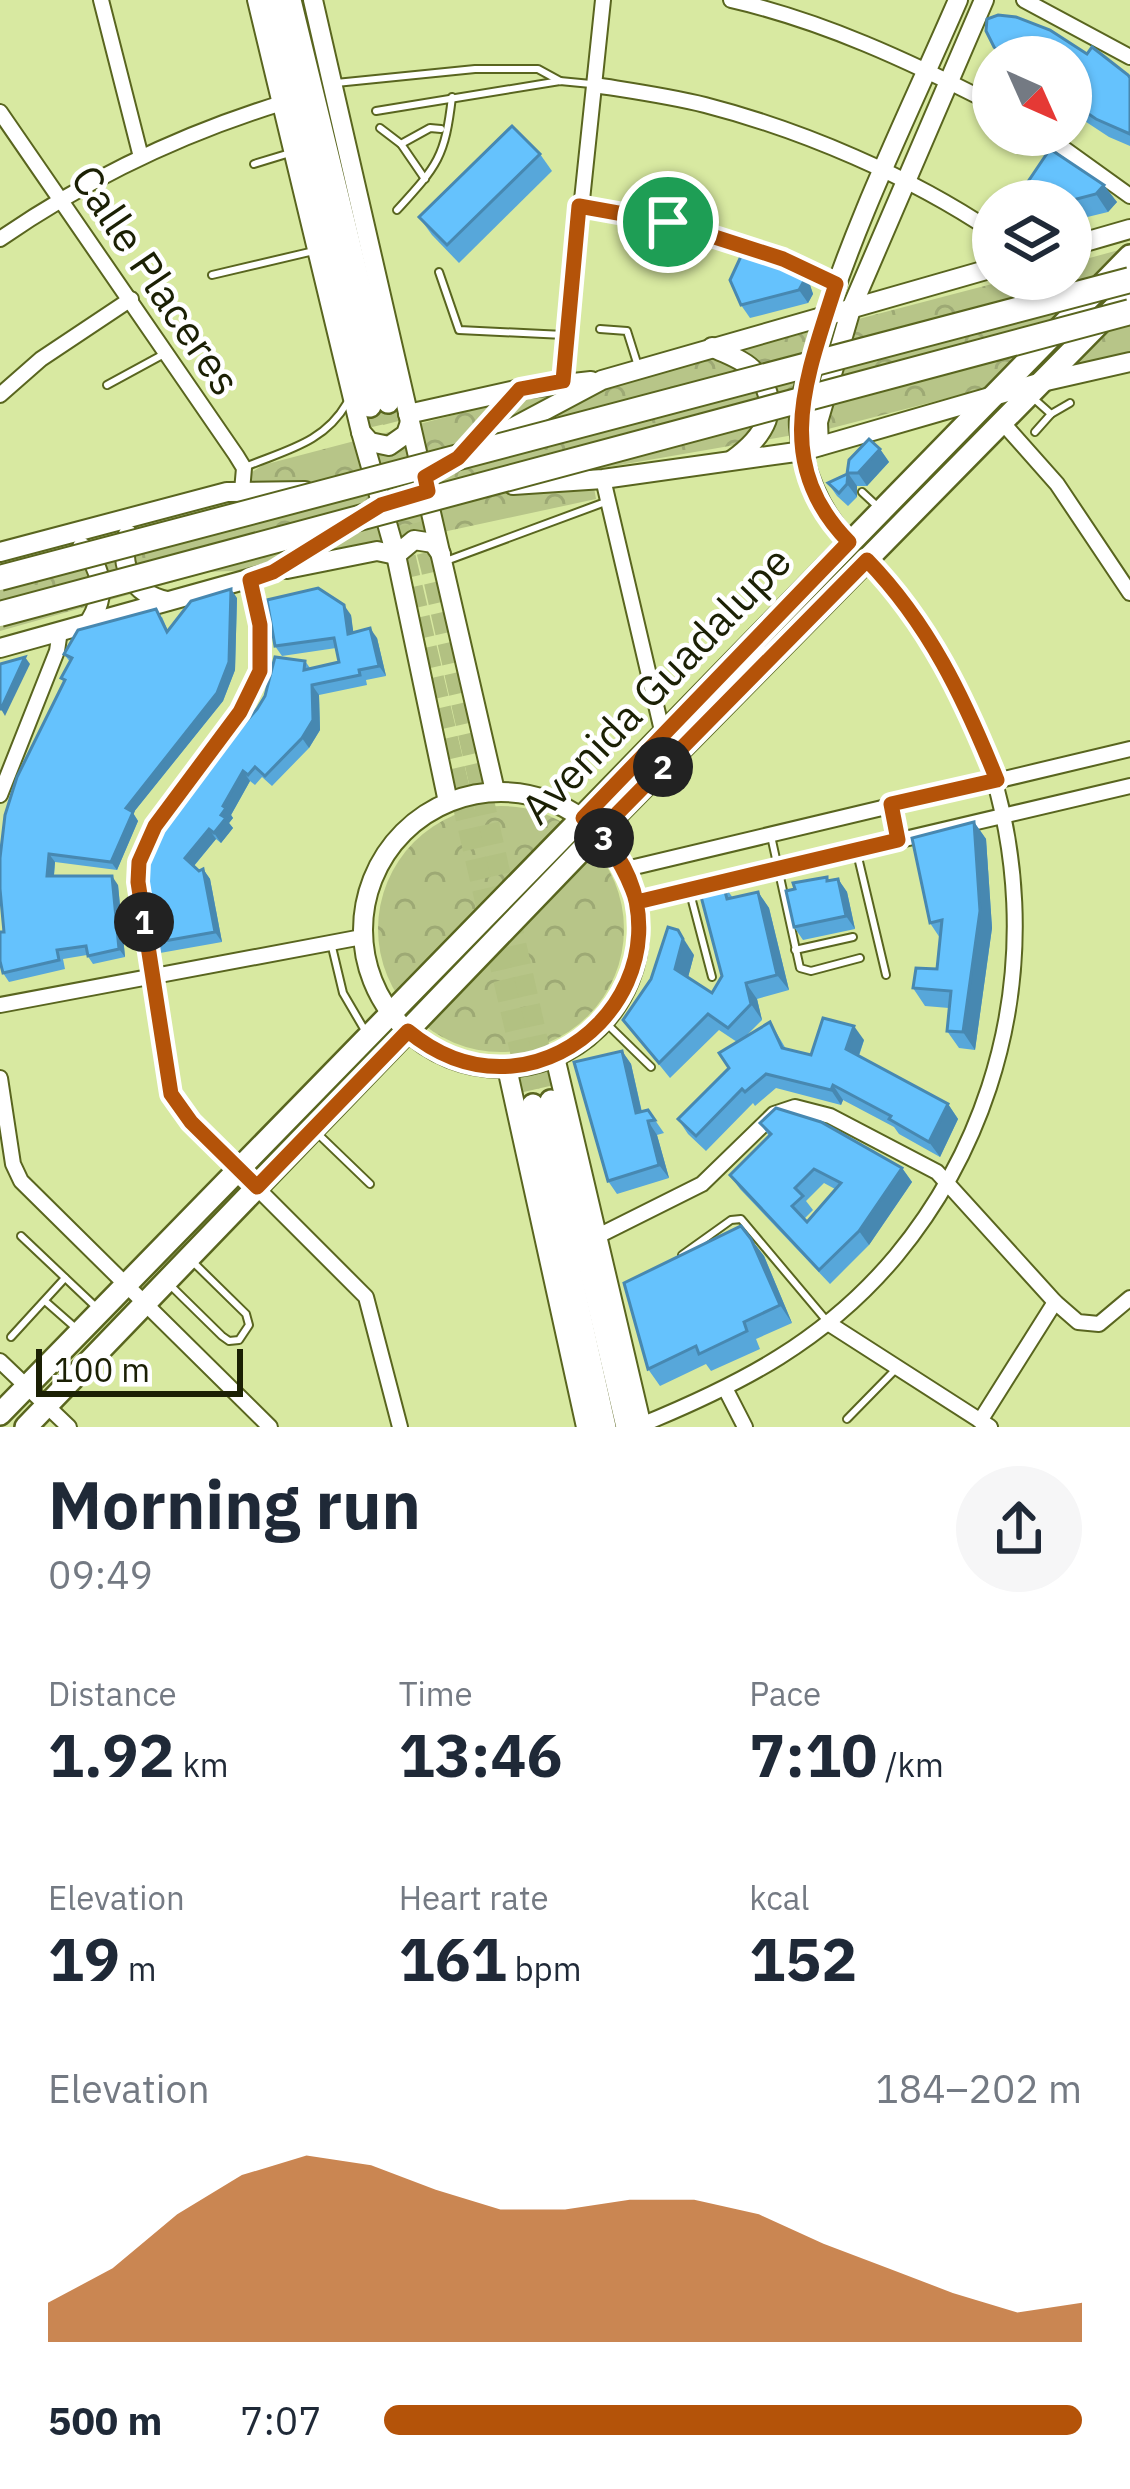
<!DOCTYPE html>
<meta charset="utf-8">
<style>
:root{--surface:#fff;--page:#f6f6f7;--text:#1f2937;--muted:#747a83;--accent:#b45309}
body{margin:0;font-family:"IBM Plex Sans",sans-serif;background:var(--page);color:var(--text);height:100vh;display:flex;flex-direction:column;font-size:45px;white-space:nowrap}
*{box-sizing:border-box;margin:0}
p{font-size:39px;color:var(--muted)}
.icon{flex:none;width:66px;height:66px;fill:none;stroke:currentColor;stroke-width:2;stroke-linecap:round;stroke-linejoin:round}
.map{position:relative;height:1427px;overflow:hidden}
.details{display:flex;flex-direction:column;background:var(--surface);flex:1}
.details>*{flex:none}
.needle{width:78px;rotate:135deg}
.buttons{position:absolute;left:972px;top:36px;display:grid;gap:24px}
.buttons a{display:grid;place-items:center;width:120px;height:120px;border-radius:50%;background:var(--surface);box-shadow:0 3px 9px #0004;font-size:60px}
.scale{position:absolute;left:36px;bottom:30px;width:207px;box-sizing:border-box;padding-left:12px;border:6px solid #1b2004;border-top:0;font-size:33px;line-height:42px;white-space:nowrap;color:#1b2004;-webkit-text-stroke:9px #fff;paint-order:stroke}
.pin{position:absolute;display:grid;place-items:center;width:102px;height:102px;color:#fff;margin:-51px;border:6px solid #fff;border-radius:50%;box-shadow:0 3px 12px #0007}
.km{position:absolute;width:60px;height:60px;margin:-30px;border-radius:50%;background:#222;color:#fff;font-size:33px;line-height:60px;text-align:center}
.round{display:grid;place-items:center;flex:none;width:126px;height:126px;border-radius:63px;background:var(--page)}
.summary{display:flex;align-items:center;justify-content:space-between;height:204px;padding:0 48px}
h1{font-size:66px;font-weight:700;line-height:90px}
.metrics{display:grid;grid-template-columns:repeat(3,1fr);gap:18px;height:204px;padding:12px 48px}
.metrics div{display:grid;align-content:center}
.metrics b{font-size:60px;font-weight:700}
.metrics small{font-size:33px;font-weight:400}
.metrics p{font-size:33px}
.chart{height:336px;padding:24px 48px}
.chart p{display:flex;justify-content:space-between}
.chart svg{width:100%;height:216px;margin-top:12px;fill:var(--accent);opacity:.7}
ul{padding:0 48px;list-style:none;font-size:39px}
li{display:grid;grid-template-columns:192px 144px 1fr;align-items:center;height:90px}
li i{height:30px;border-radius:15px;background:var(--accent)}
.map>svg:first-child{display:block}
.park{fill:url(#park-crowns)}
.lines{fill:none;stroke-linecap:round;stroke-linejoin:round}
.primary-tunnel{stroke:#b2c182;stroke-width:21;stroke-dasharray:21 10;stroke-linecap:butt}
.lane-casing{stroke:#59651f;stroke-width:10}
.street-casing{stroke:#59651f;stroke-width:18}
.secondary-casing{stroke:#59651f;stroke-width:22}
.primary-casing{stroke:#59651f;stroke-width:26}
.lane{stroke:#fff;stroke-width:6}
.street{stroke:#fff;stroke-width:14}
.secondary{stroke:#fff;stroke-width:18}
.primary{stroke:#fff;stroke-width:21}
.highway-bridge-casing{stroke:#59651f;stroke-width:28;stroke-linecap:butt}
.highway-bridge{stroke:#fff;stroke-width:24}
.wall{fill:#57a7da;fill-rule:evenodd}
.shaded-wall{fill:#4788b1}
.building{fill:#65c2fd;stroke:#4788b1;stroke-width:3;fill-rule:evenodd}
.route-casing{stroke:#fff;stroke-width:24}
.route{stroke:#b45309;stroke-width:15}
.labels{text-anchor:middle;stroke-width:9;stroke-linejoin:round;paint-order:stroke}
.street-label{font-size:42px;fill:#1b2004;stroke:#fff}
</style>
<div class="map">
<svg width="1130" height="1427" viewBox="0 0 1130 1427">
<defs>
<pattern id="park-crowns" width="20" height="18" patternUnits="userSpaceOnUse" patternTransform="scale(3)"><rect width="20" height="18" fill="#b7c588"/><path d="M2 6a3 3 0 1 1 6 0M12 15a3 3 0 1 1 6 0" fill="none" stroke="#9da974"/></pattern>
</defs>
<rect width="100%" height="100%" fill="#d8e9a1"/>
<g class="park">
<polygon points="1130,247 1130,351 828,429 591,470 596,499 272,569 209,572 0,631 0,562 187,513 263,465 549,390 679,366 1011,279 1071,279 1071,263"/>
<circle cx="501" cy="929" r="123"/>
</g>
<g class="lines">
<g class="primary-tunnel">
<polyline points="388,402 431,567 551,1101"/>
<polyline points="370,406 533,1105"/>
</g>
<g class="lane-casing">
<g id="lane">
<polyline points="336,83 475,69 538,69 560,81"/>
<polyline points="376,111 560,81 591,84"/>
<polyline points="380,128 401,144 425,179"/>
<polyline points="401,144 430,128 441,129"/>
<polyline points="254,164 290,153"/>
<path d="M397,210C438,165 445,157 452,97"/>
<polyline points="439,272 459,330 564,335"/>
<polyline points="212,275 314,251"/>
<polyline points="600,329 627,331 638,366"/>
<polyline points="107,385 164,354"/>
<polyline points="1032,397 1051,414"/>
<polyline points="1035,432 1051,414 1070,403"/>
<path d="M245,467C286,450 324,443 347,403"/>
<polyline points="862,492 877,506"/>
<polyline points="446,561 608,501"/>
<polyline points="771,836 800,968 811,971 860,958"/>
<polyline points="857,853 886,975"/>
<polyline points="690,893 712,977"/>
<polyline points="332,947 343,993 367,1034"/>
<polyline points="795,950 853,937"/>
<polyline points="604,1021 651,1067"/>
<polyline points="316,1132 370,1184"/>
<polyline points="21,1236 97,1308"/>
<polyline points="682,1255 731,1220 741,1219 826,1320"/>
<polyline points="169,1284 222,1336 229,1341 239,1340 249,1325 246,1314 194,1263"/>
<polyline points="45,1301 78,1330"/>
<polyline points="11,1337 65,1278"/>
<polyline points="847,1419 895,1370"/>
</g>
</g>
<g class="street-casing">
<g id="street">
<polyline points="101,0 141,157"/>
<path d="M731,0C823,21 909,61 993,104"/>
<polyline points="1024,0 1130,57"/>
<path d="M595,85C632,91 669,96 705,105C802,130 910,176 993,232"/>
<polyline points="0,112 236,455 244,468 242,491"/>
<polyline points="1045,135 1130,196"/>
<path d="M579,206C669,222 753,244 836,284"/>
<path d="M0,239C87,179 181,134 282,103"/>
<polyline points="563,381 603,0"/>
<polyline points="0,395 41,359 131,299"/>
<polyline points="1002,422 1057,484 1130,593"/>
<polyline points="603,479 663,735"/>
<path d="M250,579C257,609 267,642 259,672C239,751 142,798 138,882L167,1080L179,1108L191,1122L366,1297L400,1427"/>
<polyline points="0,795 57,651 60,631"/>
<polyline points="891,804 898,840"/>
<polyline points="626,869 1130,749"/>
<polyline points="637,902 1130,786"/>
<polyline points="0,1005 362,937"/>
<polyline points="0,1078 13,1164 21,1181 270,1427"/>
<polyline points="598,1236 702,1184 774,1114 795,1107 830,1116 937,1172 1055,1302 1078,1322 1099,1324 1130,1298"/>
<polyline points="828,1323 990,1427"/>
<polyline points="0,1361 69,1427"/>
<polyline points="726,1390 745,1427"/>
<polyline points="980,1421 1055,1302"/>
<path d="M641,1425C741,1384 825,1341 896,1256C1066,1050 1051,752 867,559"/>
</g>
</g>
<g class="secondary-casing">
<g id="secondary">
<polyline points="257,0 361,432 396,555 448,802"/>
<polyline points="313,0 495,791"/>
<polyline points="1071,246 1130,229"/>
<path d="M712,347C725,354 745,360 754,371C786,406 763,438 732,460"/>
<polyline points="408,414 520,389 591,381"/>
<polyline points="361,432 370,442 389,446 406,434 410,422"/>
<polyline points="471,443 520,389"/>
<polyline points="478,446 602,380 993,268"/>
<polyline points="819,446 818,422 851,309 984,0"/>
<polyline points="513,485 603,479 803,451 1042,382 1130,362"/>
<path d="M128,534C118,567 133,594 167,601"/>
<path d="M849,542C820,511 802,470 799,427C797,398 811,366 819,338C854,222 910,111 958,0"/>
<path d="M82,547C104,570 106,596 89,623"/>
<polyline points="0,552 227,492 305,491"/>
<polyline points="287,569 377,551 396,555 414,540 433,543 441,554"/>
<polyline points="0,648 273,572 344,528"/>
<circle cx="501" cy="930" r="138"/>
<polyline points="555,1057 642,1427"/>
<polyline points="507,1068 586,1427"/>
</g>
</g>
<g class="primary-casing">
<g id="primary">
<polyline points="274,0 370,406"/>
<polyline points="290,0 388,402"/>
<polyline points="551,1101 627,1427"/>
<polyline points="533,1105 605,1427"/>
<polyline points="0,1414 1130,256"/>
<polyline points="26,1427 599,832 1130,292"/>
</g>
</g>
<use href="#lane" class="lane"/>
<use href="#street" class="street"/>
<use href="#secondary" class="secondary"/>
<use href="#primary" class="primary"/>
<g class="highway-bridge-casing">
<g id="highway-bridge">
<polyline points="0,578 1130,280"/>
<polyline points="0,614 1130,312"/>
</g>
</g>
<use href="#highway-bridge" class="highway-bridge"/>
</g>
<g class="wall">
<polygon points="994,47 1087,54 1130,78 1130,146 1109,137 1071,112 1071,57 1001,57"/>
<polygon points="1050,149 1117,202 1108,212 1071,221 1071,201"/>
<polygon points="540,154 552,171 459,263 432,235 419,217"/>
<polygon points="810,285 813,294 808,303 750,318 741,305"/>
<polygon points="880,449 889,462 867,486 857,486 857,497 848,506 837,496 828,483 847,474"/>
<polygon points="237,598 235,670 223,701 133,813 138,821 117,870 55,862 54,876 118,885 125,957 93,964 87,955 63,959 65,969 9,982 3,973 4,932 64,682 61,678 70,662 64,654 162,617 168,631"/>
<polygon points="351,615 353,633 377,638 386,676 366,680 367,685 319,695 320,730 309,748 272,786 262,777 255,785 250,781 231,815 233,818 229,823 233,828 221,843 216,839 194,866 199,871 203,869 210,879 222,942 160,953 153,943 225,746 305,661 310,668 339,662 336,648 282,656 275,646"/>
<polygon points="974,822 986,839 992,928 975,1050 959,1048 947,1031 949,1008 925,1006 913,988 937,969 940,938 930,923"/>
<polygon points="827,877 829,880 838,879 847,892 855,929 803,940 794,927"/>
<polygon points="723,884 733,898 758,892 769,908 789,990 757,999 762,1020 746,1036 770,1022 786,1049 811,1055 864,1040 859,1056 948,1104 958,1119 940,1157 899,1134 894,1127 843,1100 841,1105 776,1088 755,1106 753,1103 706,1151 688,1134 678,1119 729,1068 737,1042 719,1030 670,1078 623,1020 694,955 688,977 712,993 722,976"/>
<polygon points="622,1051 631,1064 642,1112 648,1110 664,1133 657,1135 669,1178 617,1194 608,1181"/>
<path d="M760,1123L902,1168L912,1182L869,1245L830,1284L740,1189L730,1175L769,1136ZM824,1183L835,1189L807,1222L804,1219L813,1210L806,1201Z"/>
<polygon points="751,1239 764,1256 792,1323 756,1339 760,1349 711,1371 706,1364 660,1386 648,1369"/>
</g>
<g class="shaded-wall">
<polygon points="1104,185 1117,202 1108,212 1096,194"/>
<polygon points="801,271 810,285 813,294 808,303 799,290"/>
<polygon points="880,449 889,462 867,486 858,473"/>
<polygon points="848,473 857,486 857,497 847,484"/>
<polygon points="231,589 237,598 235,670 223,701 133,813 138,821 117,870 111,862 126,808"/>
<polygon points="344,605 351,615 355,644 348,634"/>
<polygon points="370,628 377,638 386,676 379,666"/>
<polygon points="25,657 30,664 5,716 1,709"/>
<polygon points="312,685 319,695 320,730 309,748 302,738"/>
<polygon points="243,771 250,781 231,815 233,818 229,823 233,828 221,843 214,833 223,806"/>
<polygon points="974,822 986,839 992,928 975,1050 963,1032"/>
<polygon points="209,829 216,839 192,868 185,858"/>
<polygon points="49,854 55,862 53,885 47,876"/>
<polygon points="203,869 210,879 222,942 215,932"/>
<polygon points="112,876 118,885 125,957 119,949"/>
<polygon points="838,879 847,892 855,929 846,916"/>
<polygon points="758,892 769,908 789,990 777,975"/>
<polygon points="678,930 694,955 686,985 675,969"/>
<polygon points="746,983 757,999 762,1020 751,1004"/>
<polygon points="854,1026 864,1040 856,1063 846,1049"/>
<polygon points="622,1051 631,1064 645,1127 636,1113"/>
<polygon points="833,1085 843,1100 841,1105 831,1090"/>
<polygon points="948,1104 958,1119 940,1157 929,1142"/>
<polygon points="648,1121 657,1135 669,1178 659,1165"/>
<polygon points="902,1168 912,1182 869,1245 859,1231"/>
<polygon points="751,1239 764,1256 792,1323 780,1305"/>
</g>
<g class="building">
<polygon points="998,15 1016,17 1050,30 1087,54 1092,47 1128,75 1130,78 1130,134 1096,119 1071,102 1071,57 1003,57 994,47 986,31 987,19"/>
<polygon points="512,126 540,154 447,245 419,217"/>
<polygon points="1050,149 1104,185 1096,194 1069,201 1015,201"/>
<polygon points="755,253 801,271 804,281 799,290 741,305 730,280 742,254 753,258"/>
<polygon points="869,439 880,449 858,473 848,473 847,484 839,493 828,483 847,474 849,460"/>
<polygon points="318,588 344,605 348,634 370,628 379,666 359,670 360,675 312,685 313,720 302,738 265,776 255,767 248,775 243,771 223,806 226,808 221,815 226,818 214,833 209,829 185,858 199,871 203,869 215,932 153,943 144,882 147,846 223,744 225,746 257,709 265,696 275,657 305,661 304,670 339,662 334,638 275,646 267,600"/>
<polygon points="231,589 229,662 217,693 126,808 133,812 111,862 49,854 47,876 112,876 119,949 88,956 86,946 57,950 59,960 3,973 0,961 0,932 4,932 0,889 0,858 5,815 17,777 65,680 61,678 72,658 64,654 78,630 156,609 167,632 191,601"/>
<polygon points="25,657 1,709 0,709 0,664"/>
<polygon points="974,822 980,911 963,1032 947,1031 951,991 913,988 916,968 937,969 942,920 930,923 912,838"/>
<polygon points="827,877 827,881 838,879 846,916 794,927 786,891 795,889 793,883"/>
<polygon points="723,884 727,899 758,892 777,975 746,983 751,1004 728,1028 708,1014 659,1063 623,1020 651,979 668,927 678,930 683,939 675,969 712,993 722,976 699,889"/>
<polygon points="823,1018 854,1026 846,1049 948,1104 929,1142 889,1119 891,1116 833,1085 831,1090 766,1074 745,1092 742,1089 696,1136 678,1119 729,1068 719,1053 770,1022 782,1048 811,1055"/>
<polygon points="622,1051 636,1113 648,1110 655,1120 648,1121 659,1165 608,1181 574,1062"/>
<path d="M776,1108L821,1122L902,1168L859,1231L819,1270L730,1175L771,1134L760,1123ZM814,1169L841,1183L807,1222L792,1206L803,1196L795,1188Z"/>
<polygon points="741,1226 751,1239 780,1305 744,1322 747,1331 699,1354 696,1346 648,1369 624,1283"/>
</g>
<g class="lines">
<g class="route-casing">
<path id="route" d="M668,222L579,206L563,381L520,389L458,458L425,477L428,491L381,505L273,572L250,580L260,625V671L240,712L155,826L139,862L138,882L171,1094L191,1122L257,1187L408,1031C545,1144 718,963 599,832L867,560C929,624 964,698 997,780L891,804L898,840L637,902C625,867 610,843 583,818L849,542C770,462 807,376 836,284L783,259L668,222"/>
</g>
<use href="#route" class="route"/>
</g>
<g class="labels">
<g class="street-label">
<text transform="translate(156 280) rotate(56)" y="15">Calle Placeres</text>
<text transform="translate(656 685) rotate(-46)" y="15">Avenida Guadalupe</text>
</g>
</g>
</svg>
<div class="buttons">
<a><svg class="needle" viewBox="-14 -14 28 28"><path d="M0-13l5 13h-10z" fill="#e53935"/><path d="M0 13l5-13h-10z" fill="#747a83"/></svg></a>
<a><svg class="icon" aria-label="layers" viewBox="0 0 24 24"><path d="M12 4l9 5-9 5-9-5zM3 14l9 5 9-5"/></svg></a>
</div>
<div class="scale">100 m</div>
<div class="pin" style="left:668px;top:222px;background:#1e9e55"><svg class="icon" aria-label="arrive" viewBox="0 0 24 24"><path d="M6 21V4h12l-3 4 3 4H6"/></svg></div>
<b class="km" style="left:144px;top:922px">1</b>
<b class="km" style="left:663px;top:767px">2</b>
<b class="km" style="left:604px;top:838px">3</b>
</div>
<section class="details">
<div class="summary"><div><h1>Morning run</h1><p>09:49</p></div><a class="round"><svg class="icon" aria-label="share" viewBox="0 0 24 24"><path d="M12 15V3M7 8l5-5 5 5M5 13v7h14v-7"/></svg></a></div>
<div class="metrics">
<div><p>Distance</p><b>1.92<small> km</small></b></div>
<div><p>Time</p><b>13:46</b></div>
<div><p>Pace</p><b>7:10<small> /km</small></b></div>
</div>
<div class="metrics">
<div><p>Elevation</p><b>19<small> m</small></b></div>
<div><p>Heart rate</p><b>161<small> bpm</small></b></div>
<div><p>kcal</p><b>152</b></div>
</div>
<div class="chart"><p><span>Elevation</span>184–202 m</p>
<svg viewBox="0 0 160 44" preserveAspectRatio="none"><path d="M0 44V36L10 29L20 18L30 10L40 6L50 8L60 13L70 17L80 17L90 15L100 15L110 18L120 24L130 29L140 34L150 38L160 36V44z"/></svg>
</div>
<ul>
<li><b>500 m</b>7:07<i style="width:100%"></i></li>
</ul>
</section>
